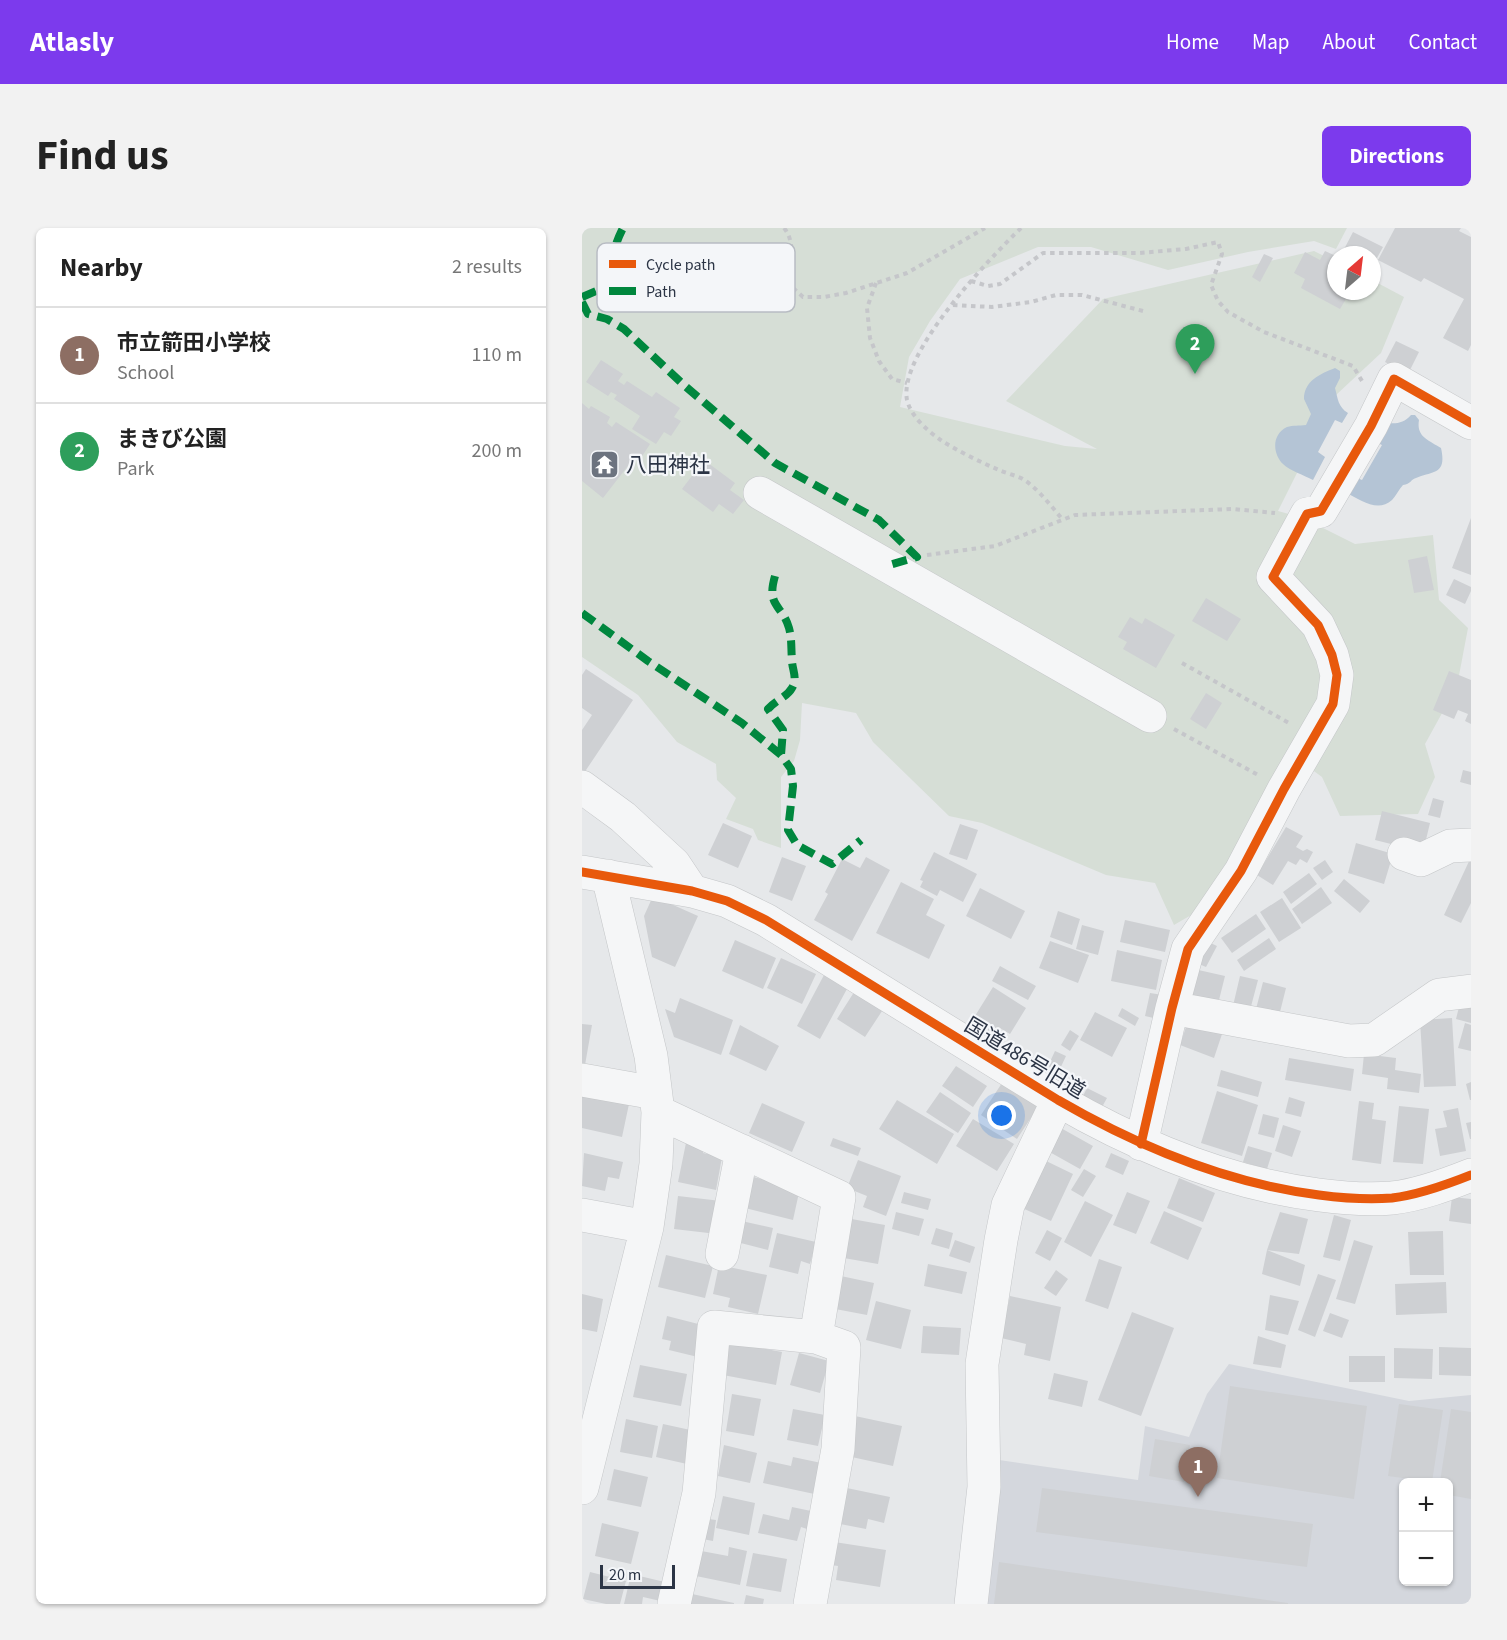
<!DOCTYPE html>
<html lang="en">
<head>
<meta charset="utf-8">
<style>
  body { margin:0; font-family:"Source Sans 3","Noto Sans JP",sans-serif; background:#f2f2f2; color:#222 }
  .controls { position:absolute; right:18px; bottom:18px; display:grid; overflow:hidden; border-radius:9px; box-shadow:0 2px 4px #0004 }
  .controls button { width:54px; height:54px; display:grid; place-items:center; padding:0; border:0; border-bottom:2px solid #e0e0e0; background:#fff; color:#222; font:30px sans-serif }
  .compass { position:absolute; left:745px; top:18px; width:54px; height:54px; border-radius:50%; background:#fff; box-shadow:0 2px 4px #0004; rotate:28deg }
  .scale { position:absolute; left:18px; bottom:15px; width:75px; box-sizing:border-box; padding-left:6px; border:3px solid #2b3445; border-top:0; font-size:16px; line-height:21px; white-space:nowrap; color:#2b3445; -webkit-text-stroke:4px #f4f6f9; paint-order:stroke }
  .you { position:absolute; left:420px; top:888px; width:21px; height:21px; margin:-15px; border:4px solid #fff; border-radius:50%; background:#1a73e8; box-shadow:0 0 0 9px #1a73e833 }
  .badge { display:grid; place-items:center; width:39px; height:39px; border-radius:50%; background:#7c3aed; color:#fff; font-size:20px; font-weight:700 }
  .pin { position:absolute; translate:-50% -50px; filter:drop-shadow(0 2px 3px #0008) }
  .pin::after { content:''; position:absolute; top:32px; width:21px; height:18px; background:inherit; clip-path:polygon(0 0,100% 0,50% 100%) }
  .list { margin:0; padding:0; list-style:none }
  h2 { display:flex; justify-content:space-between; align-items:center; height:78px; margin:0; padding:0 24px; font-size:26px }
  h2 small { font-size:20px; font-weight:400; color:#767676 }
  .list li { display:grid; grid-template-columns:39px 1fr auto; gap:18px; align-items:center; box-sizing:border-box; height:96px; padding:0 24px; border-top:2px solid #e0e0e0 }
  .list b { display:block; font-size:22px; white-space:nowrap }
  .list p { margin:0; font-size:20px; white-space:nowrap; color:#767676 }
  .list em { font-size:20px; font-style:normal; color:#767676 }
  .map { position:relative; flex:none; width:889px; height:1376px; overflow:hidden; border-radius:9px }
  header { display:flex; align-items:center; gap:36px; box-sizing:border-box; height:84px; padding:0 30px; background:#7c3aed; color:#fff }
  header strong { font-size:28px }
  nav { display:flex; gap:33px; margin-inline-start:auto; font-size:21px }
  .intro { display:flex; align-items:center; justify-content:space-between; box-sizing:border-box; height:144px; padding:0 36px }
  h1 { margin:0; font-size:42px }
  .button { padding:15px 27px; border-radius:9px; background:#7c3aed; color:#fff; font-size:21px; font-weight:700 }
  main { display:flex; gap:36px; padding:0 36px }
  aside { flex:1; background:#fff; border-radius:9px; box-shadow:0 2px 4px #0004 }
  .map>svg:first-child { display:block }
  .built { fill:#d4d7dd; fill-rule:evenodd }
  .green { fill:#d6ded6 }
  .water { fill:#b4c4d5 }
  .building { fill:#ced0d3 }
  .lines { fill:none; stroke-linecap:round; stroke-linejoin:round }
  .minor-casing { stroke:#c4c6c8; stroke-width:34 }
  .path { stroke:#c5c6ca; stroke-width:4; stroke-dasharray:4.5 4.5; stroke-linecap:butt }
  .minor { stroke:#f5f6f7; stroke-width:33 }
  .quiet { stroke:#00873e; stroke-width:8; stroke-dasharray:15 8; stroke-linecap:butt }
  .cycleway-casing { stroke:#f4f6f9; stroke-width:13 }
  .cycleway { stroke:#e8590c; stroke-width:9 }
  .labels { text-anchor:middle; stroke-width:4.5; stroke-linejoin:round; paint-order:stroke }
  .poi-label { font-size:21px; fill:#2b3445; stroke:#f4f6f9; text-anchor:start }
  .street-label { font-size:21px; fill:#2b3445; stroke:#f4f6f9 }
  .key { fill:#f4f6f9; stroke:#b8bcc3; stroke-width:1.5 }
  .key-label { font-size:16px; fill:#2b3445 }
</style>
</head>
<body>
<header>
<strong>Atlasly</strong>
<nav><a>Home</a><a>Map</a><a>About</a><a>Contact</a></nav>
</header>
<div class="intro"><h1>Find us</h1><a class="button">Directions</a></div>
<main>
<aside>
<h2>Nearby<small>2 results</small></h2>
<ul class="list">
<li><span class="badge" style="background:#8d6e63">1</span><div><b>市立箭田小学校</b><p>School</p></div><em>110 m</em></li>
<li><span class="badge" style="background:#2e9e5b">2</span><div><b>まきび公園</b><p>Park</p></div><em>200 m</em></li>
</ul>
</aside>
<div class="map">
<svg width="889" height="1376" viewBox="0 0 889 1376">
  <rect width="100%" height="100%" fill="#e6e8ea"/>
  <path class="built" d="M 647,1136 L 827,1173 L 889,1167 L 889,1376 L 398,1376 L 410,1231 L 556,1252 L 563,1198 L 607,1209 L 625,1166 ZM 822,1254 L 866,1254 L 866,1354 L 822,1354 Z"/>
  <path class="green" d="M 0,0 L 765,0 L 754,21 L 732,13 L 666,24 L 586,42 L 509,19 L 456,19 L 378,51 L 348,93 L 327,129 L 318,179 L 483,218 L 515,221 L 424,173 L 521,71 L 732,23 L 754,34 L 754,63 L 790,63 L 790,52 L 822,69 L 799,125 L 754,167 L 696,283 L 721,290 L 773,316 L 851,307 L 857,372 L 886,400 L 875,458 L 843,516 L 853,549 L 836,586 L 758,588 L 740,549 L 710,527 L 616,683 L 592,697 L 573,655 L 524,647 L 400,595 L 367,588 L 291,514 L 274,485 L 220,475 L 218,512 L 212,533 L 199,549 L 199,620 L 176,612 L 171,601 L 144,591 L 154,570 L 135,552 L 134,536 L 95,514 L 56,467 L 0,429 Z"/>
  <path class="water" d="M 753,140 L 758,143 L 758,150 L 753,160 C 756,171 756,179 766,185 L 760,195 L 753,192 L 736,224 L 743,229 L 731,252 C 722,247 708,243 701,236 C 690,225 690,206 705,199 C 711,197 717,198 724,197 L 729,186 L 722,171 C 722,153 738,146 753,140 Z
    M 829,187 L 833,187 L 837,192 C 834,209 847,212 859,220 C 865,247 851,243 834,250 C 828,252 829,256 821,257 C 817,261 814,268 810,272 C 796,285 778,272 765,265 L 773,249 L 780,252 L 800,217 L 794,214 L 805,195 C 815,196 822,195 829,187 Z"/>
  <path class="building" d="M 813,0 L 879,0 L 877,3 L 889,9 L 889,117 L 886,123 L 861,110 L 882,71 L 842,50 L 839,54 L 796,32 Z
    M 771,4 L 801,19 L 795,30 L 777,21 L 775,27 L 759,27 Z
    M 743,23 L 754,28 L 754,63 L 772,63 L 767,73 L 764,71 L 758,81 L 719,60 L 723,51 L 712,45 L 723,24 L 738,32 Z
    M 682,26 L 691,30 L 678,54 L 670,49 Z
    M 814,113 L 837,124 L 826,146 L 803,134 Z
    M 19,132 L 41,146 L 36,153 L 42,157 L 45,153 L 70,169 L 74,164 L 98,180 L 92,189 L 99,193 L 89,208 L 82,204 L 74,216 L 50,201 L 58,188 L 32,171 L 35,167 L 29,164 L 26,168 L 4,154 Z
    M 0,175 L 7,181 L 9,178 L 28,189 L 25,195 L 30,199 L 34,194 L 68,216 L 57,233 L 52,230 L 21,270 L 0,253 Z
    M 122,232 L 153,255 L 148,262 L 162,272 L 151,286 L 137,276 L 131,284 L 100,261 Z
    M 889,290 L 889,347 L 870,340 Z
    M 845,328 L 852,362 L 832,365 L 826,332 Z
    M 872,351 L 889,359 L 889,363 L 883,376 L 864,367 Z
    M 624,370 L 659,391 L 645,413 L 610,393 Z
    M 548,389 L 560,396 L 563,390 L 593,407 L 574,440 L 541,421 L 545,414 L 536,409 Z
    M 4,441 L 51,472 L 0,548 L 0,502 L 10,487 L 0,480 L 0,447 Z
    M 867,443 L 889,452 L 889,496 L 883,493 L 886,486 L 876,482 L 872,491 L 851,482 Z
    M 624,465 L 640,475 L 624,501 L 608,491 Z
    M 881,542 L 889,544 L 889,557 L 878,554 Z
    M 851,570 L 862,573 L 858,590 L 846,587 Z
    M 800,583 L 848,595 L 841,624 L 793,612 Z
    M 141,595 L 170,608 L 156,640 L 126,627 Z
    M 378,596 L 396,602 L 385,632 L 367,626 Z
    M 704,599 L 721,608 L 714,619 L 721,623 L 725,621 L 731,624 L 725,635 L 718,631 L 714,637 L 706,633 L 691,657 L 675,647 Z
    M 774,615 L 811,626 L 802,656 L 766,645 Z
    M 352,624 L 395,646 L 381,674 L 358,662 L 355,668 L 338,659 L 341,653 L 338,652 Z
    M 200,629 L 224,638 L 210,673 L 187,664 Z
    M 284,629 L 308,642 L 270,713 L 232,692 L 246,666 L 243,664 L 260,631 L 278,640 Z
    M 889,629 L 889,675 L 879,695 L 862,687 Z
    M 743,632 L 751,644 L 740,652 L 731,640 Z
    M 727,645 L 735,656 L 709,676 L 701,664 Z
    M 762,651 L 788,673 L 778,685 L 752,663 Z
    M 319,654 L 352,671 L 344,687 L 363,697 L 347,731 L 294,705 Z
    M 739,659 L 750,675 L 720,696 L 710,681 Z
    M 398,660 L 443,683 L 429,711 L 384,688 Z
    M 71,668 L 116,688 L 93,739 L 70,729 L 62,688 Z
    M 700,670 L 719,700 L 697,714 L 678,684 Z
    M 476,683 L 498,691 L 490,717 L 468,709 Z
    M 674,686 L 684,701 L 650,725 L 639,710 Z
    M 543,692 L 588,702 L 583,724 L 538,714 Z
    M 500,697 L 522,703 L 516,727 L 494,721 Z
    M 687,710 L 694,721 L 662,743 L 655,732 Z
    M 620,711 L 635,718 L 624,739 L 610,733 Z
    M 153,712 L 194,730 L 181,761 L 140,743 Z
    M 468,713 L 507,727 L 496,755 L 457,740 Z
    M 535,722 L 580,732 L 574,762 L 529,753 Z
    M 199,730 L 234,746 L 220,776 L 185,760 Z
    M 418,738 L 454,758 L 446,772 L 410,753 Z
    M 612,741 L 643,748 L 635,780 L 604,772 Z
    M 242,747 L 266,759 L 238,811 L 215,798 Z
    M 658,748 L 676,752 L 667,786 L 650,782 Z
    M 681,754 L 704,760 L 697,788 L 674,781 Z
    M 411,759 L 444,780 L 428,806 L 416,799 L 410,809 L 388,796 Z
    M 274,761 L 302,780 L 283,809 L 255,791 Z
    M 568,765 L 581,767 L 576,791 L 563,788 Z
    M 98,770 L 151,792 L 139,827 L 92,809 L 83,781 L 93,785 Z
    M 879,771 L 889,774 L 889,795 L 874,791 Z
    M 540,780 L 557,790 L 553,798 L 536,788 Z
    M 513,784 L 545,800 L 530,829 L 498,812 Z
    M 607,790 L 641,803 L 632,830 L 598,817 Z
    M 870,790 L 874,858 L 842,859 L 838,792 Z
    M 883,795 L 889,797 L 889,823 L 876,820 Z
    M 0,796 L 10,797 L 3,837 L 0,836 Z
    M 158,797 L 197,818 L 184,843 L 147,826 Z
    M 488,802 L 497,808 L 488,823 L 479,817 Z
    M 473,823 L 484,828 L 477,843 L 466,838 Z
    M 782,826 L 814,830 L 813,842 L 839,846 L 837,865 L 805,861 L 806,850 L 780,846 Z
    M 707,830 L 772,841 L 769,863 L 703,852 Z
    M 374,838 L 405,858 L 391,879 L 360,858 Z
    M 639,842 L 680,854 L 676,869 L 635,858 Z
    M 889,854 L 889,872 L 888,872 L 884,856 Z
    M 420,855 L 456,879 L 435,911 L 399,887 Z
    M 505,860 L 525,870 L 520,879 L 500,870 Z
    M 635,863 L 676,877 L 660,928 L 619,915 Z
    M 358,864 L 389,885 L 376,905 L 344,884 Z
    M 0,866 L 47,876 L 40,909 L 0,900 Z
    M 707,869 L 723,874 L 719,889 L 703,885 Z
    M 315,872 L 372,906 L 355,936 L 297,901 Z
    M 777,873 L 792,875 L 790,891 L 804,893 L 799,936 L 770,932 Z
    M 180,875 L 223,894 L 210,924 L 167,905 Z
    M 817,878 L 847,881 L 841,936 L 811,934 Z
    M 876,880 L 884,923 L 858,928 L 853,901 L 865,899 L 861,883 Z
    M 681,886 L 697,890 L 692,910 L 676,906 Z
    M 391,891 L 432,916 L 415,943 L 374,918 Z
    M 889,894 L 889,911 L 888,911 L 884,895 Z
    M 701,897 L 719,903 L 710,929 L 693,923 Z
    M 477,899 L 511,918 L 498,941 L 464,922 Z
    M 105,910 L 123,913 L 121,925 L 140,929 L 134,962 L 96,954 Z
    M 251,910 L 279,920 L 276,928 L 248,918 Z
    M 666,918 L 690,925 L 685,941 L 661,934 Z
    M 2,925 L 41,934 L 37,951 L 26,949 L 23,963 L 0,958 Z
    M 529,925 L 547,933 L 541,947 L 523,939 Z
    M 460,931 L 491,946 L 469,993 L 438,979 Z
    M 276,932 L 319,948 L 304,988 L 281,979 L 285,968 L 265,960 Z
    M 502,941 L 514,948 L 501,969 L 489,962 Z
    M 167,948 L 218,960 L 211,992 L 159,979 Z
    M 597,950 L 633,965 L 621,994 L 585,980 Z
    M 322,964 L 349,971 L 346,982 L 319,975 Z
    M 545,964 L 568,973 L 554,1006 L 531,997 Z
    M 96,968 L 139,973 L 135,1006 L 92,1001 Z
    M 870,969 L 889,971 L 889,996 L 867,993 Z
    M 503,973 L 531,987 L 509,1029 L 482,1014 Z
    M 582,983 L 620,1000 L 606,1032 L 568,1015 Z
    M 314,984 L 342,991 L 337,1008 L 310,1001 Z
    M 698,984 L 726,991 L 717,1026 L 685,1022 L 723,1037 L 718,1058 L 680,1046 L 685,1022 Z
    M 752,987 L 769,992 L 758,1033 L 741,1029 Z
    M 264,990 L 303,997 L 296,1036 L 256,1029 Z
    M 155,992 L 191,1000 L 186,1022 L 151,1013 Z
    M 354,1000 L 371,1005 L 367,1021 L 349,1016 Z
    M 465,1002 L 480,1010 L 468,1033 L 453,1025 Z
    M 861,1003 L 862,1047 L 828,1047 L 826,1004 Z
    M 195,1005 L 234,1014 L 228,1036 L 219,1033 L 216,1046 L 187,1039 Z
    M 373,1012 L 393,1019 L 388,1035 L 367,1028 Z
    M 772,1012 L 791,1018 L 773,1076 L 754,1071 Z
    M 84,1027 L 131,1038 L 123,1070 L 76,1059 Z
    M 517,1031 L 540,1039 L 526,1081 L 503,1073 Z
    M 346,1036 L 385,1044 L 380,1066 L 342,1058 Z
    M 137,1037 L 185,1047 L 176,1086 L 146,1079 L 148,1070 L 131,1066 Z
    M 474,1042 L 486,1051 L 474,1068 L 462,1060 Z
    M 736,1046 L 754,1052 L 733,1109 L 716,1102 Z
    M 254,1047 L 292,1055 L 285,1087 L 248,1080 Z
    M 864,1054 L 865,1085 L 814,1087 L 813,1056 Z
    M 0,1066 L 21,1071 L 15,1104 L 0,1101 Z
    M 688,1067 L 717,1073 L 706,1107 L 683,1102 Z
    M 428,1068 L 479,1079 L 468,1133 L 442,1127 L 444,1116 L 419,1110 Z
    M 294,1073 L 329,1082 L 319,1121 L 284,1112 Z
    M 550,1084 L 592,1100 L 559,1188 L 516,1172 Z
    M 748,1085 L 767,1092 L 760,1110 L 741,1103 Z
    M 85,1088 L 128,1099 L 120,1130 L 87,1122 L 89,1113 L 80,1111 Z
    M 341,1098 L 379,1100 L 377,1127 L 339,1125 Z
    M 676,1108 L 704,1117 L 699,1140 L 671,1136 Z
    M 147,1114 L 200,1124 L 194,1157 L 141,1147 Z
    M 857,1119 L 889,1120 L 889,1148 L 857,1147 Z
    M 812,1120 L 851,1121 L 850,1151 L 812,1150 Z
    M 217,1125 L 247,1133 L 238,1165 L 208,1157 Z
    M 767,1128 L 803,1128 L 803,1154 L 767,1154 Z
    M 58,1137 L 105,1146 L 99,1178 L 51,1169 Z
    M 472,1145 L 506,1153 L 500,1179 L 466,1171 Z
    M 648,1158 L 785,1178 L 772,1271 L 635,1250 Z
    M 150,1166 L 179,1171 L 172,1208 L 144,1203 Z
    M 817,1176 L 861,1182 L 850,1254 L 806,1248 Z
    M 211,1181 L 243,1187 L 236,1218 L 205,1212 Z
    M 869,1181 L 889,1184 L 889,1271 L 867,1267 L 867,1254 L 858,1254 Z
    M 273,1188 L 320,1198 L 311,1238 L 265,1228 Z
    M 44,1191 L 76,1198 L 70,1230 L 38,1224 Z
    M 81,1196 L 113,1203 L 105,1236 L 74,1229 Z
    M 573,1211 L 608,1217 L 602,1254 L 567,1248 Z
    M 142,1217 L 175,1225 L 168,1255 L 136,1248 Z
    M 211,1229 L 244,1236 L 237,1267 L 181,1255 L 186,1233 L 209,1238 Z
    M 32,1241 L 66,1249 L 59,1279 L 25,1272 Z
    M 260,1259 L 308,1269 L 302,1295 L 286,1291 L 284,1301 L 253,1295 Z
    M 460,1260 L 731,1296 L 725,1339 L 454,1304 Z
    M 141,1268 L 173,1275 L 167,1307 L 134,1300 Z
    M 210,1279 L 229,1283 L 225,1301 L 219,1299 L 215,1313 L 176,1305 L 181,1286 L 207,1292 Z
    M 119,1290 L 134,1292 L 131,1313 L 115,1310 Z
    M 20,1295 L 57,1304 L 49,1336 L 13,1328 Z
    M 246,1313 L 304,1322 L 298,1359 L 254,1352 L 256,1338 L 243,1336 Z
    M 147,1319 L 165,1323 L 158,1357 L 109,1347 L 114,1322 L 146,1328 Z
    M 171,1325 L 205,1331 L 199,1364 L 164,1358 Z
    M 417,1334 L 706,1375 L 706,1376 L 412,1376 Z
    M 8,1344 L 44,1353 L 38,1376 L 24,1376 L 1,1371 Z
    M 49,1346 L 87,1355 L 83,1374 L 61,1369 L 60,1376 L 42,1376 Z
    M 110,1366 L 152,1375 L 152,1376 L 108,1376 Z
    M 164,1367 L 182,1371 L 181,1376 L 162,1376 Z"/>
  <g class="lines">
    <defs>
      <path id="minor" d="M 178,265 L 568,488
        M 0,559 L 41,589 L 92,636 L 110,663
        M 822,626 L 839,632 L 868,618 L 889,617
        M 0,644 L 110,663 L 145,673 L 184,692 L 476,872 C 557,919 643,955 737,967 C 760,970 786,972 810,970 C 837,967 864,957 889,947
        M 590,780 L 767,813 L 792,812 L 857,767 L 889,763
        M 0,852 L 73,865
        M 76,884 L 257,969 L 234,1109 L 262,1119 L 256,1221 L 228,1376
        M 559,916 L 590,780 L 606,721 L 659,643 L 702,561 L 751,476 L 755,447 L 750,427 L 736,397 L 691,349 L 725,286 L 739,283 L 789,198 L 812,151 L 889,195
        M 0,987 L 65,999
        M 140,1026 L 160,923
        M 0,1260 L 65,999 L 74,936 L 76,884 L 69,828 L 26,648
        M 92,1376 L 117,1265 L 132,1099 L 234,1109
        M 389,1376 L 402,1259 L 400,1136 L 419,1012 L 426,977 L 476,872"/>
    </defs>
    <use href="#minor" class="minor-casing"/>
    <path class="path" d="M 202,0 C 215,15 207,39 208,57 L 221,69 L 242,69 L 264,65 L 325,45 L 403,0
      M 439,0 C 407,31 316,126 325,172 C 329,189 347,204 360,213 C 378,224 398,234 417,242 C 424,245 432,247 439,250 C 455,259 469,278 481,292
      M 389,53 L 406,58 L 418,56 L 461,25 L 557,25 L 604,21 L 636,14 L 640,26 L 629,57 L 636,73 L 646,84 L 682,104 L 771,138 L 780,153
      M 294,55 L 285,80 L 288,110 L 297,133 L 310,151 L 325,155
      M 371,77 L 410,79 L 449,74 L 474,67 L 500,67 L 561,83
      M 345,327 L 413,318 L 493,287 L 651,281 L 693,285
      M 600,435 L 707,495
      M 592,501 L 678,548"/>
    <use href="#minor" class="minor"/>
    <path class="quiet" d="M 0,69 L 19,61 C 28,41 31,19 41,0
      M 0,74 L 6,86 L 25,91 L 42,101 L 103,158 L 193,235 L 297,292 L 335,329 L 307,337
      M 193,348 C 184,379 200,376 207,400 C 210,411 209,421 210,432 C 210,442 216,450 210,460 C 205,469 194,472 186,481 L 201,502 L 199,527
      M 0,385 L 66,433 L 160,495 L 199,527 L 209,541 L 211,558 L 206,602 L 215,617 L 250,636 L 279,612"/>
    <defs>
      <path id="cycleway" d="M 0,644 L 110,663 L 145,673 L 184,692 L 476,872 C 557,919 643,955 737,967 C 760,970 786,972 810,970 C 837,967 864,957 889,947
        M 559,916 L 590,780 L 606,721 L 659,643 L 702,561 L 751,476 L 755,447 L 750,427 L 736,397 L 691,349 L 725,286 L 739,283 L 789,198 L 812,151 L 889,195"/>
    </defs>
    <use href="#cycleway" class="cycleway-casing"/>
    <use href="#cycleway" class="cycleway"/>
  </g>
  <defs>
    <symbol id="temple-square" viewBox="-11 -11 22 22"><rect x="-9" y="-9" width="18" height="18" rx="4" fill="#6c737f" stroke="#f4f6f9"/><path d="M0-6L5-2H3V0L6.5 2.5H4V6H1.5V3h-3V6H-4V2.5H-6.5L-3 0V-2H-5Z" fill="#fff"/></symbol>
  </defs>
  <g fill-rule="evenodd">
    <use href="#temple-square" x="6" y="220" width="33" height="33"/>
  </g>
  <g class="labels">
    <g class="poi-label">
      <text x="44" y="244">八田神社</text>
    </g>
    <g class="street-label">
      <text transform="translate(443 830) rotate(31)" y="7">国道486号旧道</text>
    </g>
  </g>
  <rect x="15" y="15" width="198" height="69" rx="9" class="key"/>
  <rect x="27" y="32" width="27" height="8" fill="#e8590c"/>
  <rect x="27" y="59" width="27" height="8" fill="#00873e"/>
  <g class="key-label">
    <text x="64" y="42">Cycle path</text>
    <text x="64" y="69">Path</text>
  </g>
</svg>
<div class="controls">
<button>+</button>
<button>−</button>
</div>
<svg class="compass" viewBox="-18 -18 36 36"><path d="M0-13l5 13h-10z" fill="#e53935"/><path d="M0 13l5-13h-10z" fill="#767676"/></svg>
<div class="scale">20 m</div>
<div class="you"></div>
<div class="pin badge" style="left:616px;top:1269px;background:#8d6e63">1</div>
<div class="pin badge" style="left:613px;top:146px;background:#2e9e5b">2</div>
</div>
</main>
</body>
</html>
